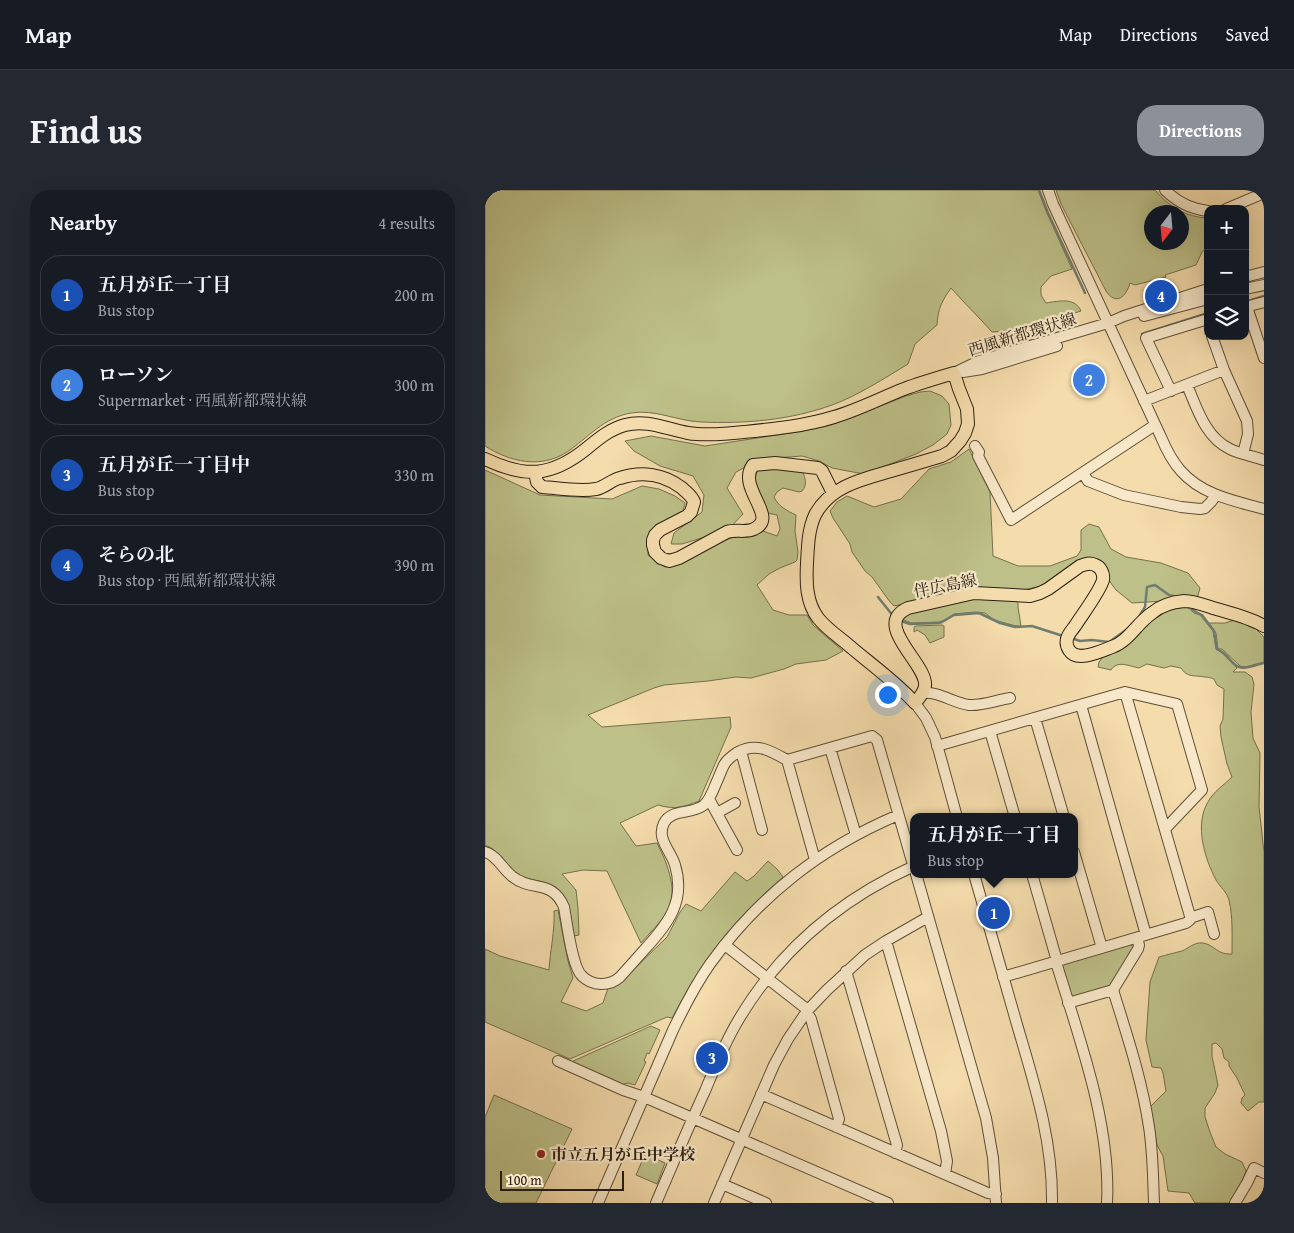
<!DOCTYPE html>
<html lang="en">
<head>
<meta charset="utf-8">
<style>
  body { margin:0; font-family:"Gentium Book Plus","Noto Serif JP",serif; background:#242831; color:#f1f3f6 }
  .controls { position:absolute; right:15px; top:15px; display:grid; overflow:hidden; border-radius:10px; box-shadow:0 5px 20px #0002 }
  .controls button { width:45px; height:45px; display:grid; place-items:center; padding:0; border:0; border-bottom:1px solid #363941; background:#171b24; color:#f1f3f6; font:25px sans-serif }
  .compass { position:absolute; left:659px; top:15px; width:45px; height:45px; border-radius:50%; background:#171b24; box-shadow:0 5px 20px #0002; rotate:196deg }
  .scale { position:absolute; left:15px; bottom:12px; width:124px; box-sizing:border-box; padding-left:5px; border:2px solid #2b2012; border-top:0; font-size:14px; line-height:18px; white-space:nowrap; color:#2b2012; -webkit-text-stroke:4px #f8e8c9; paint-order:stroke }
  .you { position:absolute; left:402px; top:504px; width:18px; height:18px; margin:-12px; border:4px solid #fff; border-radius:50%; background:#1a73e8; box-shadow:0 0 0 8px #1a73e833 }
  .badge { display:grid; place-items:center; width:32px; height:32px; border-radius:50%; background:#8c9099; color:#fff; font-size:16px; font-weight:700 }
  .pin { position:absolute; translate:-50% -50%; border:2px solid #fff; box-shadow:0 1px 5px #0006 }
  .popup { position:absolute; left:425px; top:623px; width:168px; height:65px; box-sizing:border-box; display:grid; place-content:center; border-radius:10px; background:#171b24; filter:drop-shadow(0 1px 4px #0005); font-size:16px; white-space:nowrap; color:#9ea1a6 }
  .popup b { font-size:19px; color:#f1f3f6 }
  .popup::after { content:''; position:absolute; left:50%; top:100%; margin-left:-10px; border:10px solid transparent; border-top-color:#171b24 }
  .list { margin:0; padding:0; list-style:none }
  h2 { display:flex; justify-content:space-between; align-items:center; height:65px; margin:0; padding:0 20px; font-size:21px }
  h2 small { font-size:16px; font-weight:400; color:#9ea1a6 }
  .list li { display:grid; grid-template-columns:32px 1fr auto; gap:15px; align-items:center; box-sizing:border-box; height:80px; margin:0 10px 10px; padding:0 10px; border:1px solid #363941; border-radius:20px }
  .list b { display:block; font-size:19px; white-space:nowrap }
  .list p { margin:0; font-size:16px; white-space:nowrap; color:#9ea1a6 }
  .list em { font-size:16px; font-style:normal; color:#9ea1a6 }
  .icon { flex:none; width:28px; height:28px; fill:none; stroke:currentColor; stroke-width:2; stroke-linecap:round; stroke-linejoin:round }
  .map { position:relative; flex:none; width:779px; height:1013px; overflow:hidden; border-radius:20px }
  header { display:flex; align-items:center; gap:30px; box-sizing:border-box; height:70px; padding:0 25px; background:#171b24; border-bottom:1px solid #363941 }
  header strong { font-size:24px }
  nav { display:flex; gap:28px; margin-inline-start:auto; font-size:18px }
  .intro { display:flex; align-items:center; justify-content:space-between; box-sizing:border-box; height:120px; padding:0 30px }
  h1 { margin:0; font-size:35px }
  .button { padding:12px 22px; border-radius:20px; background:#8c9099; color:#fff; font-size:18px; font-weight:700 }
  main { display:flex; gap:30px; padding:0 30px }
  aside { flex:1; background:#171b24; border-radius:20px; box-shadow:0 5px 20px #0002 }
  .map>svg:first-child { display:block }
  .green { fill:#bdc088; stroke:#74704d; fill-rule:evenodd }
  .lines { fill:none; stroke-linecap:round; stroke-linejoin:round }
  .stream { stroke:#6f7d70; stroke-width:2.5 }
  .minor-casing { stroke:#5e4f38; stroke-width:12 }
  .major-casing { stroke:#2b2012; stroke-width:14 }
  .minor { stroke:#f8e8c9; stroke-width:10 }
  .major { stroke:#f5dcac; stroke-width:12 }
  .poi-dot { fill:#8f2418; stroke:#f8e8c9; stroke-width:2 }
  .labels { text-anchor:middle; stroke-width:4.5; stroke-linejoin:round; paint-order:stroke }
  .street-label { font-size:16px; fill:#2b2012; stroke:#f8e8c9 }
  .poi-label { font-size:16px; font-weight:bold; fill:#2b2012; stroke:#f8e8c9; text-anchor:start }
</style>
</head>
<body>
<header>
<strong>Map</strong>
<nav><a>Map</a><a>Directions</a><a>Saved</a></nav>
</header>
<div class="intro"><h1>Find us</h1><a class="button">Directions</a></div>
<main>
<aside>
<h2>Nearby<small>4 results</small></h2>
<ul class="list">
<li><span class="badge" style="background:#1a4fb4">1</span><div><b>五月が丘一丁目</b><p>Bus stop</p></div><em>200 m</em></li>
<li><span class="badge" style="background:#3f7fe0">2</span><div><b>ローソン</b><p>Supermarket · 西風新都環状線</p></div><em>300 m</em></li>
<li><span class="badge" style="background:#1a4fb4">3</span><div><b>五月が丘一丁目中</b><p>Bus stop</p></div><em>330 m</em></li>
<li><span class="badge" style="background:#1a4fb4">4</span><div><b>そらの北</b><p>Bus stop · 西風新都環状線</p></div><em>390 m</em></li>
</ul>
</aside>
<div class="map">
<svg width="779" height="1013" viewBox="0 0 779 1013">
  <rect width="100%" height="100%" fill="#f5dcac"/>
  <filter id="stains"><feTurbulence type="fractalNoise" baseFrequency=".004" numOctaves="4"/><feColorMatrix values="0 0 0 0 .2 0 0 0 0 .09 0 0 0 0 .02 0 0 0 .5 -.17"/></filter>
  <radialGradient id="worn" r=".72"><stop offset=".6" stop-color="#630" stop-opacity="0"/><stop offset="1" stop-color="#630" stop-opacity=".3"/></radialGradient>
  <path class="green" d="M 0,0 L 553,0 L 562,23 L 587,79 L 566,86 L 556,97 L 556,105 L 561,113 C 574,111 590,107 596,121 L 535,140 L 507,142 C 494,127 479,113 466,98 C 457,111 453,118 452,135 L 430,154 L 423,174 C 400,188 372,206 347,215 C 306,230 260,234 216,232 C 192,231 170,219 146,223 C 118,228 104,247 82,262 C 56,279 25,272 0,256 Z
    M 571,0 L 670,0 C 684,17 701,27 723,28 L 723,57 L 717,62 L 711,75 L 680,85 L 681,87 L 650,95 L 645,93 C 641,107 631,116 621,101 L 576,14 ZM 666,22 L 696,22 L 696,52 L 666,52 Z
    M 445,201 L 457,206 L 464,214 L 466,235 L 462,244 L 448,255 L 431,264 L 379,284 L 347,278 L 334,271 L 317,266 L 276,269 L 251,282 L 242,298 L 258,324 L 243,340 L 197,354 L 186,354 L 189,343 L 217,322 L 219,305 L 208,286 L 175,276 L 149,261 L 140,251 L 166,246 L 220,256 L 318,241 L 346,235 L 421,206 L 435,202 Z
    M 484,259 L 505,302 L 508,366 L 533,376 L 565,376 L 592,366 L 596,360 L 596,340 L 604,334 L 614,337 L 626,359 L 641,367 L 676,373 L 703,383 L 715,398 L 712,409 L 647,413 L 631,400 L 609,370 L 591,371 L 556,396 L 534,401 L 451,408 L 409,416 L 405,412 L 387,387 L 380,381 L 367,362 L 365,354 L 348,328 L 345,321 L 352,312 L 362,306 L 389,317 L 416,309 L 444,279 L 466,272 Z
    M 274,278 L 316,279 C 320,286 323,295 317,301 L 314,302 L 298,298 L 292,302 L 289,307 C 293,316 302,321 311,325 L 310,341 L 313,362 L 312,370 L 310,372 L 295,378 L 284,384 L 272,395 L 288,420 L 304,425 L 322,425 L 328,435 L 358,461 L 341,470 L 311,474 L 299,479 L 266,488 L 251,487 L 223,491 L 179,495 L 169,498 L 103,525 L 117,537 L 245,527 L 246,537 L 214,611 C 198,617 190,620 173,615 L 135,633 L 151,656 L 172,653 C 183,675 195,703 180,725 C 173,735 164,744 156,753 L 122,681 L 98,680 L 77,684 L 91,700 L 93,718 L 94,745 L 89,746 C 85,721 84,697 54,691 C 45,689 35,688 28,682 C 18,673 14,660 0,655 L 0,280 L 55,305 L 127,309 L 157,296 L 174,299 L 190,306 L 200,313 L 198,321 L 173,336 L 163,346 L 163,365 L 180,377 C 202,369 221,358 243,349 C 254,345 267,346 278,341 L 292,346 L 295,339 L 292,325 L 282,323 L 268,290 Z
    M 485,406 L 530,409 L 533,413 L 533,417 L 536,436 L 531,436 L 509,430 L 500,423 L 490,422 L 469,424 L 458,431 L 454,432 L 426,433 L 417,429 L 418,425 Z
    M 699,414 L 709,423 L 715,425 L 728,441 L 731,459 L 738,463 L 752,478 L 748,482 L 760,482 L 767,487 L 769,494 L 766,522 L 768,548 L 775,563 L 774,617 L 779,662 L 779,912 L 774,912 L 763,921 L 756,913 L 757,908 L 760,905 L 752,888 L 744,876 L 744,872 L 739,868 L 737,859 L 731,853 L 727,854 L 727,866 L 733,895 L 730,903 L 720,918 L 720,927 L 725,942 L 731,957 L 740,964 L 757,972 L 761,981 L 758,989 L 745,1013 L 710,1013 L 704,1003 L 683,1001 L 678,966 L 672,955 L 665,917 L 681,901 L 678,883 L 676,878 L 667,877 L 661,850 L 665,792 L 674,767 C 681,765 689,763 697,761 C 704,758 709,752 718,753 C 730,755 732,765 747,764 C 747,746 748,727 744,710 C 742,702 735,697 731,690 C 720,669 709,635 723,612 C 728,602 739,595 747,587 L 742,574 L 736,547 L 735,536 L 738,529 L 739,499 L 732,495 L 729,489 C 726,488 723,487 720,487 C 710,485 702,488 696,478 L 686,476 L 679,478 L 662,474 L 654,478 C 644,476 632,470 626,480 L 613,477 L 614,472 L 617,468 L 611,466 L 667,427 Z
    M 750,430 L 759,432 L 761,435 L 770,438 L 779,447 L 779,472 L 760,477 L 755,476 L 737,459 L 733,459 L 731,443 L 724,433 L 740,433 Z
    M 457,435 L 459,436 L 459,447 L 445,453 L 440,445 L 432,440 L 429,442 L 429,437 L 431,436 Z
    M 283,671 L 292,679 L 298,687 C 275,707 253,728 234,753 C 216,776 201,802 187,828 L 182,827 L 85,869 L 0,832 L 0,759 L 15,766 L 64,780 C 65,761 70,741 69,721 L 73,720 L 83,771 L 88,788 L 76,812 L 101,821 L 118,813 L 123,798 L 136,792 L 182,747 L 195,722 L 201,714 L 216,721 L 250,682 L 262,691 L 269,686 Z
    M 642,755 L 646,755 L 649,757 L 627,796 L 585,808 L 577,774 Z
    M 166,836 L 175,840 L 164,864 L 162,863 L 159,871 L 161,872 L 150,895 L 142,893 L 137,895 L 86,872 Z
    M 9,905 L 87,939 L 51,1013 L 0,1013 L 0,927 Z
    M 160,964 L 180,973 L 172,994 L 151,985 Z"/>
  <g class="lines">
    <path class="stream" d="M 554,0 L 563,23 L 600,103
      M 760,112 L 779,106
      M 657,144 L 723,123
      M 393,407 L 409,427
      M 707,419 L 711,422 L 717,425 L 729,441 L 732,459 C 742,463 747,475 754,477 C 761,480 772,474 779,473
      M 655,425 L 660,417 L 662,397 L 670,395 L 684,405 L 693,407
      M 416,431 L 425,434 L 454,433 L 457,432 L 469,425 L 494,423 L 515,433 L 530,437 L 547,436 L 578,446
      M 586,448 L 595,451 L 607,450 L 624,452 L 641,440"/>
    <defs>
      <path id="minor" d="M 563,0 L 568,14 L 676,247 C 681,259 687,271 696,281 C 717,305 750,311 779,319
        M 680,0 C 692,12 705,19 723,21
        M 741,19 L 779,3
        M 760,87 L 779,82
        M 760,99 L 779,95
        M 760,117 L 779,112
        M 762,117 L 779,168
        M 659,126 L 723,109
        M 727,146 L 739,180
        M 478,182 L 497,179 L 572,156
        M 469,183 L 494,171 L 596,141 L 623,133 L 639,126 L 723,99
        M 702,195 C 712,218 720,247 745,259 C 755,264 768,266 779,270
        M 686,201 L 661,148 L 723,129
        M 659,211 L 739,180 L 762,231 L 763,244 L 758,264
        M 490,256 L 494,262 L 493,266 L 526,330 L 670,235
        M 598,283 L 603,291 L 639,305 L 696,317 L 715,319 L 720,318 L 726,312 L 731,305
        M 437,503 C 454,501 468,513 484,515 C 497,516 512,510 525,508
        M 430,513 L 441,528 L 450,547 L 472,627
        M 596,515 L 661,745
        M 550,528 L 579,627
        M 505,541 L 530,627
        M 452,556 L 640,502 L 692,514 L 717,600 L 680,639
        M 345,558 L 371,645
        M 256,561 L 277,640
        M 302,570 L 330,670
        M 224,609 L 252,660
        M 232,623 L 250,613
        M 0,662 C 12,665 18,680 28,687 C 47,702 67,689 79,717 C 82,733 87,777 97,786 C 107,796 124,797 135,787 C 143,778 152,768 160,759 C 183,734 201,711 190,675 C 186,661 171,649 179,633 C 187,618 207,625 219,615 C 226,609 229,597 233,589 C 235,584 237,579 239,575 C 242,569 247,566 253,562 C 271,552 286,561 302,570 L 387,546 L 392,550 L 429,678
        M 589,662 L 617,758
        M 431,684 L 501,928 L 508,968 L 511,1013
        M 489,684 C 504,735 518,787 533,838 C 550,896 568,952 567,1013
        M 547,684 L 572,771
        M 705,728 L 723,722 L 729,744
        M 401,751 L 456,941 L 462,971 L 460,984
        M 240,755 L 277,784
        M 571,772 C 594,848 626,933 622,1013
        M 361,781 L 412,955 L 410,963
        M 518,787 L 701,733 L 705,730 L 705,726 L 640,502
        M 287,792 L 319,817 L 326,829 L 354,929 L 351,937
        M 628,800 C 642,845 657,890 664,937 C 668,962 668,988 669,1013
        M 583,813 L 628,800 L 653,759 L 654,755 L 652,748
        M 73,871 L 138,900 L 159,907 L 403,1013
        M 276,904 L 503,1003 L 511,1004
        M 237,994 L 281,1013
        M 113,1013 L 188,840 C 199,817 211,794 225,774 C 275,705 336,658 413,625
        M 171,1013 C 187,976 203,938 220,901 C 230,877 240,852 254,829 C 295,760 356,709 429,676
        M 229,1013 L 289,875 L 303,849 L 322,821 L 342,800 L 380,765 L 401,751 L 443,727
        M 750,1013 L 762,993 L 769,978 L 779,983"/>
      <path id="major" d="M 0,269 C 40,288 66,287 101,259 C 113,249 125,239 140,235 C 162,229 181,239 203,243 C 221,246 241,244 259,242 C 289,239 320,236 349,227 C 373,220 396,208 419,199 C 435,193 452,188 469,183 L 474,199 L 482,219 L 483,234 L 480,243 L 475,251 L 466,261 L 457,266 C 440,271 423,276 406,281 C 378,289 345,296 330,325 C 323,340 323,357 322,373 C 321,392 321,412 333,428 C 341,438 351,445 361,453 C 384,473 410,491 430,513 C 434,508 439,503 440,496 C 443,474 386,435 423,418 L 489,403 L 545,406 L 555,403 L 563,399 L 595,376 C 600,374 605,372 610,375 C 616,377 619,384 618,390 C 615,401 597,425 590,436 C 587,440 583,444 582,449 C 581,453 582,457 584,460 C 592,473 616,461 627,457 C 644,451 652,433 667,423 C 675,416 688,412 699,411 C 709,411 719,415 728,418 C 745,423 764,427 779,436
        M 50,282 L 52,292 L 57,297 C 73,298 94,302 111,299 C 119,298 126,290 135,288 C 157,281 179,284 197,298 C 202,303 207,306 209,312 L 206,322 L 202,326 L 175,340 L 170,345 L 168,350 L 168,355 L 170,362 L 176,368 L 184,371 L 194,368 L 242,342 C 251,339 261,343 269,339 C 295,327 251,298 268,275 L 290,273 L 333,278 L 337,281 L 348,303"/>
    </defs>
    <use href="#minor" class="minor-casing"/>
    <use href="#major" class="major-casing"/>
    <use href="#minor" class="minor"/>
    <use href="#major" class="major"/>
  </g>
  <circle class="poi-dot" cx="56" cy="964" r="5"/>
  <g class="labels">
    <g class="street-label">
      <text transform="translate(537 144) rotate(-17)" y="6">西風新都環状線</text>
      <text transform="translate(460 395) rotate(-11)" y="6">伴広島線</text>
    </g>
    <g class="poi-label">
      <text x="66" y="970">市立五月が丘中学校</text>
    </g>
  </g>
  <rect width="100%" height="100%" filter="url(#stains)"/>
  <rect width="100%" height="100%" fill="url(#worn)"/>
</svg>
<div class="controls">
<button>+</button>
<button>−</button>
<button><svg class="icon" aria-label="layers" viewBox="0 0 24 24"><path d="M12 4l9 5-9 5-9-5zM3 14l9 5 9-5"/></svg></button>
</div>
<svg class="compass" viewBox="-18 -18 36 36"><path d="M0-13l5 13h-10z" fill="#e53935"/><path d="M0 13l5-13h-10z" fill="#9ea1a6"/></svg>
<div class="scale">100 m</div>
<div class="you"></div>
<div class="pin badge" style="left:509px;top:723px;background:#1a4fb4">1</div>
<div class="popup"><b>五月が丘一丁目</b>Bus stop</div>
<div class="pin badge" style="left:604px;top:190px;background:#3f7fe0">2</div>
<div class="pin badge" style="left:227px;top:868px;background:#1a4fb4">3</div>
<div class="pin badge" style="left:676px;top:106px;background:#1a4fb4">4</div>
</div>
</main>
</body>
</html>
